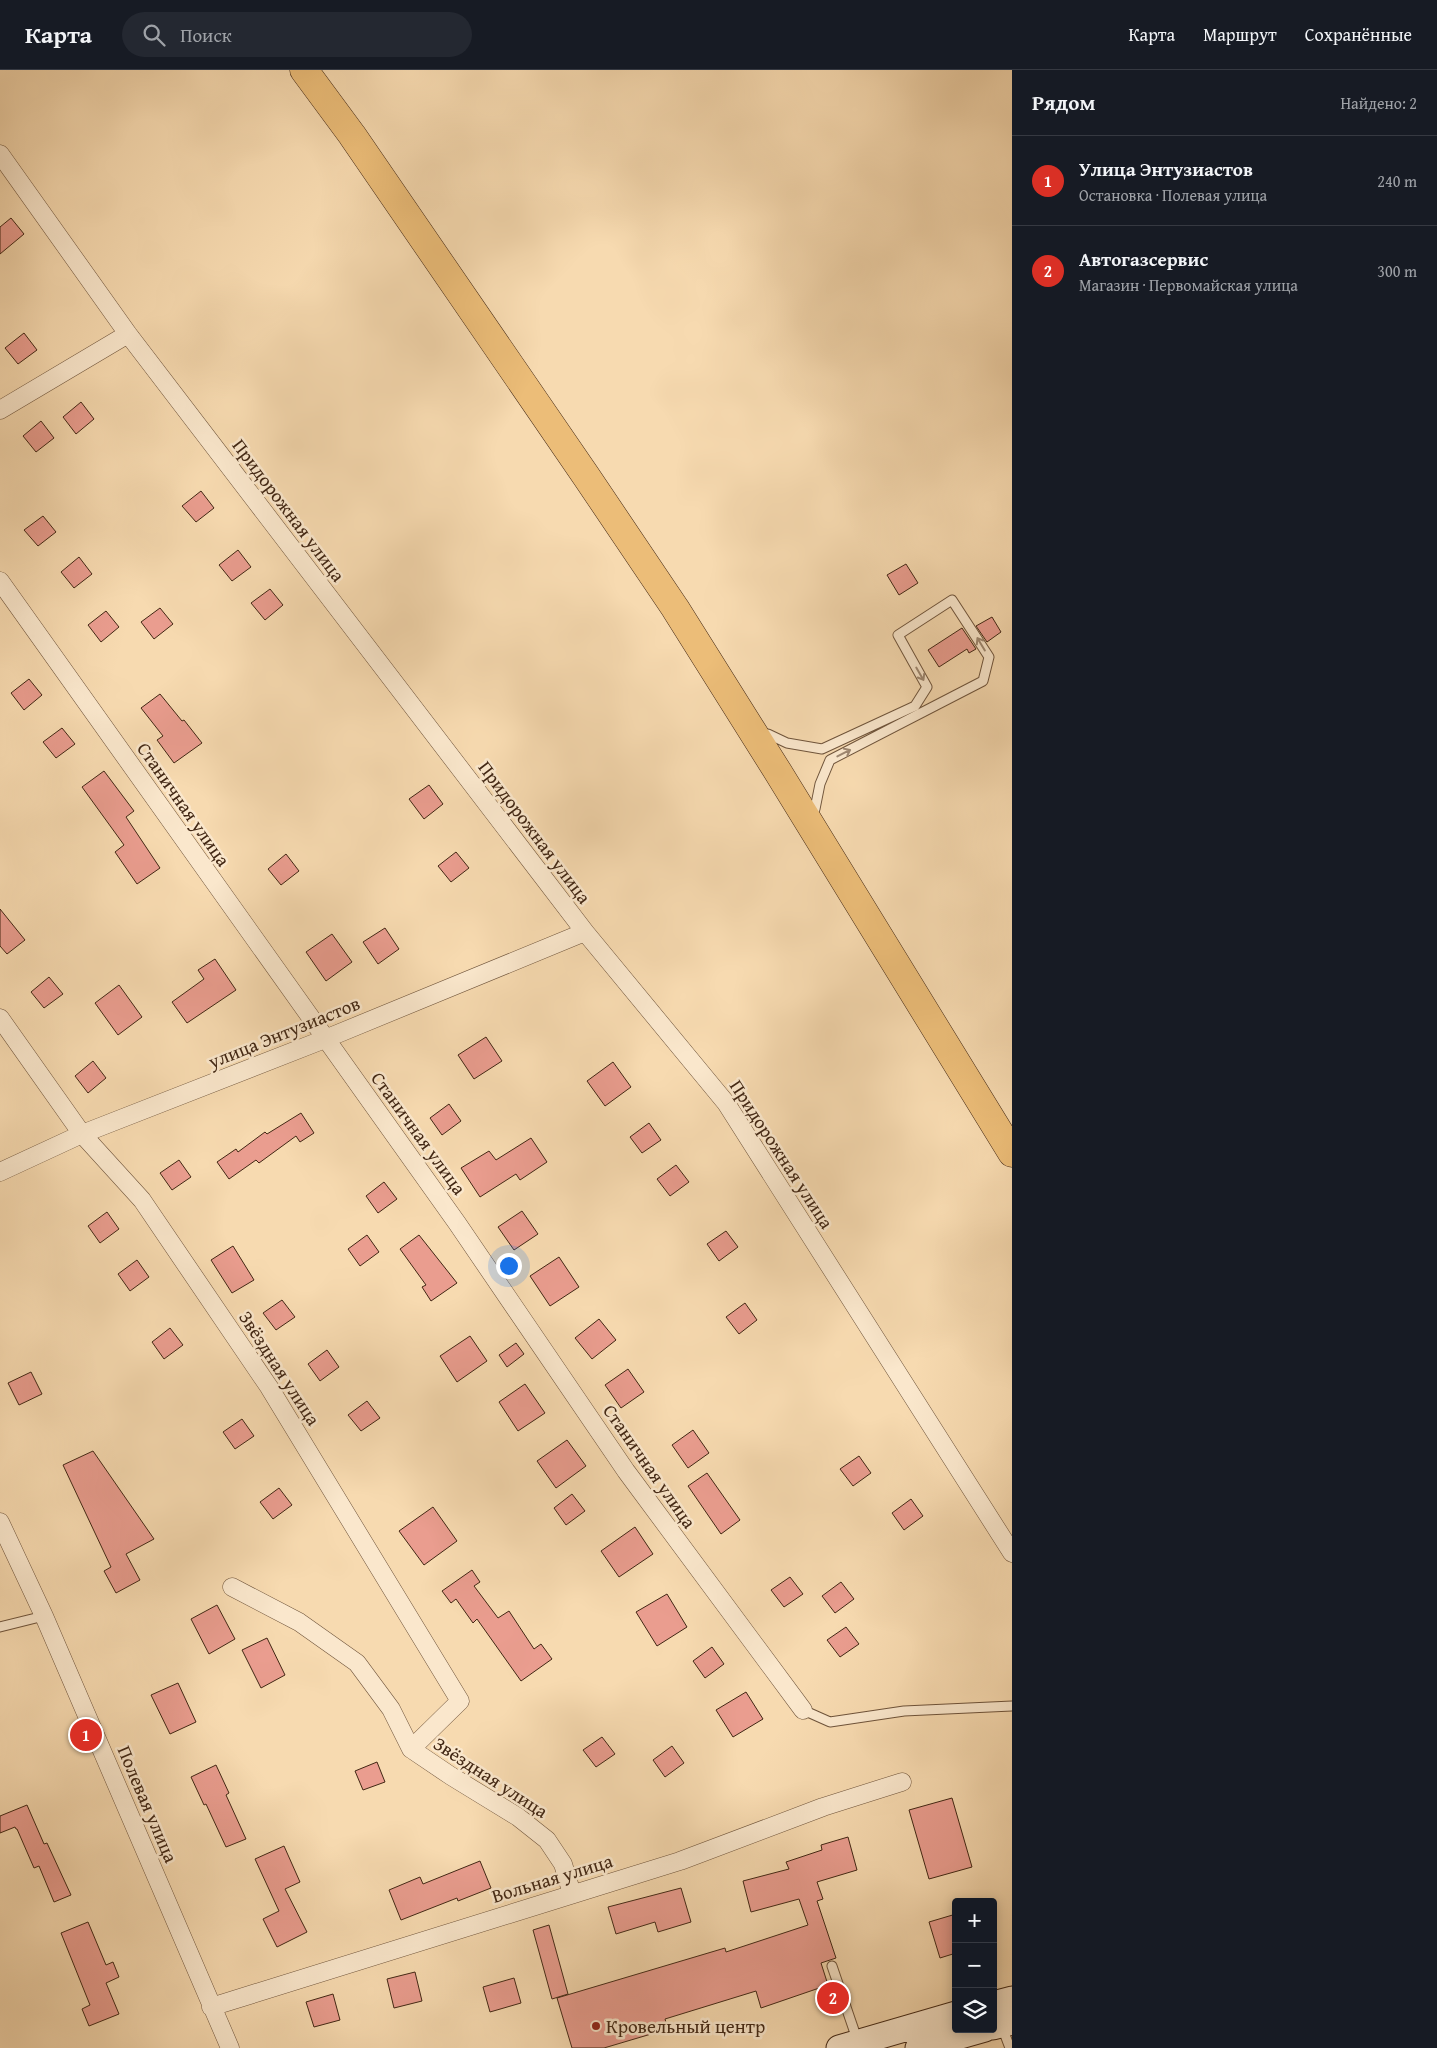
<!DOCTYPE html>
<html lang="ru">
<head>
<meta charset="utf-8">
<style>
  body { margin:0; font-family:"Gentium Book Plus",serif; background:#242831; color:#f1f3f6 }
  .controls { position:absolute; right:15px; bottom:15px; display:grid; overflow:hidden; border-radius:5px; box-shadow:0 2px 12px #0003 }
  .controls button { width:45px; height:45px; display:grid; place-items:center; padding:0; border:0; border-bottom:1px solid #363941; background:#171b24; color:#f1f3f6; font:25px sans-serif }
  .you { position:absolute; left:508px; top:1195px; width:18px; height:18px; margin:-12px; border:4px solid #fff; border-radius:50%; background:#1a73e8; box-shadow:0 0 0 8px #1a73e833 }
  .badge { display:grid; place-items:center; width:32px; height:32px; border-radius:50%; background:#d93025; color:#fff; font-size:16px; font-weight:700 }
  .pin { position:absolute; translate:-50% -50%; border:2px solid #fff; box-shadow:0 1px 5px #0006 }
  .list { margin:0; padding:0; list-style:none }
  h2 { display:flex; justify-content:space-between; align-items:center; height:65px; margin:0; padding:0 20px; font-size:21px }
  h2 small { font-size:16px; font-weight:400; color:#9ea1a6 }
  .list li { display:grid; grid-template-columns:32px 1fr auto; gap:15px; align-items:center; box-sizing:border-box; height:90px; padding:0 20px; border-top:1px solid #363941 }
  .list b { display:block; font-size:19px; white-space:nowrap }
  .list p { margin:0; font-size:16px; white-space:nowrap; color:#9ea1a6 }
  .list em { font-size:16px; font-style:normal; color:#9ea1a6 }
  .icon { flex:none; width:28px; height:28px; fill:none; stroke:currentColor; stroke-width:2; stroke-linecap:round; stroke-linejoin:round }
  .map { position:relative; flex:none; width:1012px; height:1978px; overflow:hidden }
  header { display:flex; align-items:center; gap:30px; box-sizing:border-box; height:70px; padding:0 25px; background:#171b24; border-bottom:1px solid #363941 }
  header strong { font-size:24px }
  nav { display:flex; gap:28px; margin-inline-start:auto; font-size:18px }
  .search { width:350px; height:45px; background:#242831; display:flex; align-items:center; gap:12px; box-sizing:border-box; padding:0 18px; border-radius:28px; color:#9ea1a6; font-size:19px }
  main { display:flex }
  aside { flex:1; background:#171b24 }
  .map>svg:first-child { display:block }
  .building { fill:#ea9d8f; stroke:#422714 }
  .lines { fill:none; stroke-linecap:round; stroke-linejoin:round }
  .lane-casing { stroke:#6f543b; stroke-width:11 }
  .street-casing { stroke:#6f543b; stroke-width:19 }
  .secondary-casing { stroke:#422714; stroke-width:27 }
  .highway-casing { stroke:#422714; stroke-width:29 }
  .lane { stroke:#fae7cc; stroke-width:9 }
  .street { stroke:#fae7cc; stroke-width:18 }
  .secondary { stroke:#fae7cc; stroke-width:25 }
  .highway { stroke:#ecbd78; stroke-width:28 }
  .oneway { stroke:#9e8770 }
  .poi-dot { fill:#8f2418; stroke:#fae7cc; stroke-width:2 }
  .labels { text-anchor:middle; stroke-width:5; stroke-linejoin:round; paint-order:stroke }
  .street-label { font-size:19px; fill:#422714; stroke:#fae7cc }
  .poi-label { font-size:19px; fill:#422714; stroke:#fae7cc; text-anchor:start }
</style>
</head>
<body>
<header>
<strong>Карта</strong>
<div class="search"><svg class="icon" aria-label="search" viewBox="0 0 24 24"><circle cx="10" cy="10" r="6"/><path d="M15 15l6 6"/></svg>Поиск</div>
<nav><a>Карта</a><a>Маршрут</a><a>Сохранённые</a></nav>
</header>
<main>
<div class="map">
<svg width="1012" height="1978" viewBox="0 0 1012 1978">
  <rect width="100%" height="100%" fill="#f7dab0"/>
  <filter id="stains"><feTurbulence type="fractalNoise" baseFrequency=".004" numOctaves="4"/><feColorMatrix values="0 0 0 0 .2 0 0 0 0 .09 0 0 0 0 .02 0 0 0 .5 -.17"/></filter>
  <radialGradient id="worn" r=".72"><stop offset=".6" stop-color="#630" stop-opacity="0"/><stop offset="1" stop-color="#630" stop-opacity=".3"/></radialGradient>
  <path class="building" d="M 11,148 L 24,164 L 0,184 L 0,157 Z
    M 24,263 L 37,280 L 18,294 L 5,278 Z
    M 81,332 L 94,349 L 76,364 L 63,347 Z
    M 41,351 L 54,368 L 36,382 L 23,366 Z
    M 201,421 L 214,438 L 196,452 L 182,436 Z
    M 43,446 L 56,462 L 38,476 L 24,460 Z
    M 238,480 L 251,497 L 232,511 L 219,495 Z
    M 79,487 L 92,504 L 74,518 L 61,502 Z
    M 906,494 L 918,513 L 899,525 L 887,505 Z
    M 270,519 L 283,535 L 265,550 L 251,533 Z
    M 160,538 L 173,554 L 154,569 L 141,552 Z
    M 106,541 L 119,557 L 101,572 L 88,555 Z
    M 992,547 L 1001,562 L 987,572 L 976,556 Z
    M 962,558 L 976,579 L 969,583 L 967,579 L 939,597 L 928,580 Z
    M 29,609 L 42,625 L 24,640 L 11,623 Z
    M 160,624 L 182,651 L 184,650 L 202,673 L 174,693 L 157,670 L 163,666 L 141,638 Z
    M 62,658 L 75,674 L 56,688 L 43,672 Z
    M 104,701 L 134,741 L 126,747 L 160,798 L 137,814 L 115,782 L 124,775 L 82,717 Z
    M 429,715 L 443,734 L 424,749 L 409,729 Z
    M 456,782 L 469,798 L 451,812 L 438,796 Z
    M 286,784 L 299,801 L 281,815 L 268,799 Z
    M 0,839 L 25,870 L 7,884 L 0,876 Z
    M 385,858 L 399,879 L 378,894 L 363,872 Z
    M 332,864 L 352,892 L 326,911 L 306,882 Z
    M 215,889 L 236,920 L 187,953 L 172,932 L 204,909 L 198,900 Z
    M 49,907 L 63,924 L 44,938 L 31,922 Z
    M 119,915 L 142,947 L 118,965 L 95,933 Z
    M 486,967 L 502,991 L 474,1009 L 458,985 Z
    M 93,991 L 106,1008 L 88,1023 L 75,1006 Z
    M 613,992 L 631,1017 L 605,1036 L 587,1011 Z
    M 449,1034 L 461,1051 L 442,1065 L 430,1048 Z
    M 301,1043 L 314,1063 L 300,1072 L 296,1066 L 259,1093 L 256,1090 L 229,1109 L 217,1092 L 236,1079 L 238,1082 L 265,1062 L 267,1064 Z
    M 649,1053 L 661,1070 L 642,1083 L 630,1067 Z
    M 531,1068 L 547,1092 L 520,1110 L 516,1104 L 480,1127 L 461,1098 L 489,1081 L 496,1090 Z
    M 179,1090 L 191,1107 L 172,1120 L 160,1103 Z
    M 676,1095 L 689,1112 L 670,1126 L 657,1109 Z
    M 384,1112 L 397,1129 L 378,1143 L 366,1126 Z
    M 522,1141 L 538,1164 L 514,1180 L 498,1157 Z
    M 107,1142 L 119,1159 L 100,1173 L 88,1156 Z
    M 726,1161 L 738,1177 L 719,1191 L 707,1174 Z
    M 367,1165 L 379,1182 L 360,1196 L 348,1179 Z
    M 419,1165 L 457,1213 L 431,1231 L 422,1217 L 426,1215 L 400,1179 Z
    M 233,1176 L 254,1210 L 232,1223 L 211,1190 Z
    M 559,1187 L 579,1217 L 550,1236 L 530,1206 Z
    M 137,1190 L 149,1207 L 130,1221 L 118,1204 Z
    M 282,1230 L 295,1247 L 276,1260 L 263,1243 Z
    M 745,1233 L 757,1250 L 739,1264 L 726,1247 Z
    M 599,1249 L 616,1270 L 592,1289 L 575,1268 Z
    M 170,1258 L 183,1275 L 164,1289 L 152,1272 Z
    M 470,1266 L 487,1291 L 457,1312 L 440,1286 Z
    M 516,1273 L 524,1284 L 507,1297 L 499,1285 Z
    M 327,1280 L 339,1297 L 320,1311 L 308,1294 Z
    M 628,1299 L 644,1322 L 621,1338 L 605,1315 Z
    M 31,1302 L 42,1324 L 19,1335 L 8,1313 Z
    M 525,1314 L 545,1343 L 518,1361 L 499,1332 Z
    M 367,1331 L 380,1348 L 361,1361 L 348,1345 Z
    M 242,1349 L 254,1366 L 235,1379 L 223,1362 Z
    M 693,1360 L 709,1383 L 688,1398 L 672,1375 Z
    M 567,1370 L 586,1396 L 556,1418 L 537,1391 Z
    M 93,1381 L 154,1469 L 126,1484 L 140,1510 L 116,1523 L 104,1501 L 111,1497 L 63,1395 Z
    M 859,1386 L 871,1403 L 853,1416 L 840,1399 Z
    M 707,1403 L 740,1450 L 721,1464 L 688,1416 Z
    M 279,1418 L 292,1435 L 273,1449 L 260,1432 Z
    M 572,1424 L 585,1441 L 566,1455 L 554,1438 Z
    M 911,1429 L 923,1446 L 904,1460 L 892,1443 Z
    M 433,1437 L 457,1471 L 424,1495 L 399,1461 Z
    M 635,1457 L 653,1484 L 619,1507 L 601,1481 Z
    M 472,1500 L 480,1512 L 474,1516 L 498,1548 L 509,1541 L 534,1579 L 541,1574 L 552,1589 L 521,1611 L 477,1549 L 473,1553 L 456,1529 L 451,1533 L 442,1521 Z
    M 790,1507 L 803,1524 L 784,1537 L 771,1520 Z
    M 841,1512 L 854,1529 L 835,1543 L 822,1526 Z
    M 667,1524 L 687,1557 L 657,1576 L 636,1542 Z
    M 217,1535 L 235,1569 L 209,1584 L 191,1549 Z
    M 846,1557 L 859,1574 L 840,1587 L 827,1570 Z
    M 267,1568 L 285,1605 L 261,1618 L 242,1580 Z
    M 712,1577 L 724,1594 L 705,1608 L 693,1591 Z
    M 178,1613 L 196,1652 L 170,1664 L 151,1625 Z
    M 746,1622 L 763,1649 L 733,1667 L 716,1640 Z
    M 602,1667 L 615,1684 L 596,1697 L 583,1680 Z
    M 672,1676 L 684,1693 L 665,1707 L 653,1690 Z
    M 377,1692 L 385,1712 L 363,1720 L 355,1701 Z
    M 216,1695 L 229,1723 L 226,1725 L 246,1769 L 226,1777 L 206,1734 L 204,1735 L 191,1707 Z
    M 952,1728 L 972,1797 L 929,1809 L 909,1740 Z
    M 27,1735 L 44,1774 L 47,1773 L 71,1825 L 54,1832 L 39,1796 L 34,1798 L 17,1759 L 16,1759 L 15,1757 L 0,1763 L 0,1746 Z
    M 848,1767 L 857,1800 L 817,1812 L 823,1829 L 817,1831 L 836,1888 L 821,1893 L 828,1915 L 761,1938 L 756,1921 L 665,1949 L 668,1959 L 604,1978 L 572,1978 L 557,1928 L 725,1878 L 726,1882 L 808,1855 L 799,1829 L 751,1842 L 743,1811 L 789,1799 L 786,1792 L 822,1780 L 821,1775 Z
    M 284,1776 L 300,1812 L 285,1819 L 307,1862 L 277,1877 L 263,1849 L 279,1841 L 255,1789 Z
    M 480,1791 L 491,1818 L 458,1831 L 457,1828 L 401,1850 L 389,1820 L 420,1807 L 423,1814 Z
    M 681,1818 L 691,1852 L 658,1862 L 655,1852 L 616,1864 L 608,1837 Z
    M 956,1844 L 956,1883 L 940,1888 L 929,1852 Z
    M 88,1852 L 106,1895 L 113,1892 L 119,1907 L 106,1913 L 119,1944 L 89,1956 L 82,1939 L 90,1935 L 61,1863 Z
    M 549,1855 L 568,1924 L 552,1929 L 533,1860 Z
    M 415,1902 L 422,1931 L 394,1938 L 387,1909 Z
    M 514,1908 L 521,1933 L 490,1942 L 483,1917 Z
    M 333,1924 L 340,1950 L 314,1957 L 306,1932 Z"/>
  <g class="lines">
    <defs>
      <path id="lane" d="M 768,664 L 787,673 L 822,679 L 915,636 L 927,617 L 898,565 L 952,530 L 989,587 L 983,611 L 830,690 L 820,714 L 815,739
        M 0,1557 L 44,1546
        M 803,1640 L 830,1652 L 904,1641 L 1012,1636
        M 832,1896 L 858,1972
        M 1002,1957 L 1010,1978"/>
      <path id="street" d="M 0,84 L 128,264 L 585,862 L 726,1033 L 1012,1483
        M 0,340 L 128,264
        M 0,511 L 457,1153 L 626,1401 L 803,1640
        M 0,948 L 82,1064 L 142,1130 L 269,1317 L 460,1631 L 411,1679
        M 0,1102 L 82,1064 L 325,969 L 585,862
        M 0,1452 L 44,1546 L 230,1978
        M 232,1517 L 299,1552 L 357,1593 L 391,1639 L 411,1679 L 451,1706 L 518,1747 L 547,1770 L 563,1794 L 572,1824
        M 211,1937 L 680,1791 L 823,1737 L 902,1712"/>
      <path id="secondary" d="M 993,1934 L 1012,1929
        M 993,1957 L 1012,1952
        M 839,1978 L 956,1944
        M 918,1978 L 985,1959"/>
      <path id="highway" d="M 304,0 L 352,65 L 586,406 L 675,538 L 778,702 L 1012,1083"/>
    </defs>
    <use href="#lane" class="lane-casing"/>
    <use href="#street" class="street-casing"/>
    <use href="#secondary" class="secondary-casing"/>
    <use href="#highway" class="highway-casing"/>
    <use href="#lane" class="lane"/>
    <use href="#street" class="street"/>
    <use href="#secondary" class="secondary"/>
    <use href="#highway" class="highway"/>
  </g>
  <defs><path id="oneway-shaft" d="M-6 0H5M1.5-3L5.5 0L1.5 3" fill="none" stroke-width="1.6" stroke-linecap="round" stroke-linejoin="round" transform="scale(1.25)"/></defs>
  <g class="oneway">
    <use href="#oneway-shaft" transform="translate(981 574) rotate(-121)"/>
    <use href="#oneway-shaft" transform="translate(920 604) rotate(60)"/>
    <use href="#oneway-shaft" transform="translate(844 683) rotate(-27)"/>
  </g>
  <circle class="poi-dot" cx="596" cy="1956" r="5"/>
  <g class="labels">
    <g class="street-label">
      <text transform="translate(289 440) rotate(53)" y="7">Придорожная улица</text>
      <text transform="translate(184 734) rotate(55)" y="7">Станичная улица</text>
      <text transform="translate(535 762) rotate(53)" y="7">Придорожная улица</text>
      <text transform="translate(284 962) rotate(-22)" y="7">улица Энтузиастов</text>
      <text transform="translate(419 1063) rotate(54)" y="7">Станичная улица</text>
      <text transform="translate(782 1084) rotate(57)" y="7">Придорожная улица</text>
      <text transform="translate(280 1298) rotate(57)" y="7">Звёздная улица</text>
      <text transform="translate(650 1396) rotate(55)" y="7">Станичная улица</text>
      <text transform="translate(491 1707) rotate(33)" y="7">Звёздная улица</text>
      <text transform="translate(148 1734) rotate(67)" y="7">Полевая улица</text>
      <text transform="translate(552 1808) rotate(-17)" y="7">Вольная улица</text>
    </g>
    <g class="poi-label">
      <text x="606" y="1963">Кровельный центр</text>
    </g>
  </g>
  <rect width="100%" height="100%" filter="url(#stains)"/>
  <rect width="100%" height="100%" fill="url(#worn)"/>
</svg>
<div class="controls">
<button>+</button>
<button>−</button>
<button><svg class="icon" aria-label="layers" viewBox="0 0 24 24"><path d="M12 4l9 5-9 5-9-5zM3 14l9 5 9-5"/></svg></button>
</div>
<div class="you"></div>
<div class="pin badge" style="left:86px;top:1665px">1</div>
<div class="pin badge" style="left:833px;top:1928px">2</div>
</div>
<aside>
<h2>Рядом<small>Найдено: 2</small></h2>
<ul class="list">
<li><span class="badge">1</span><div><b>Улица Энтузиастов</b><p>Остановка · Полевая улица</p></div><em>240 m</em></li>
<li><span class="badge">2</span><div><b>Автогазсервис</b><p>Магазин · Первомайская улица</p></div><em>300 m</em></li>
</ul>
</aside>
</main>
</body>
</html>
